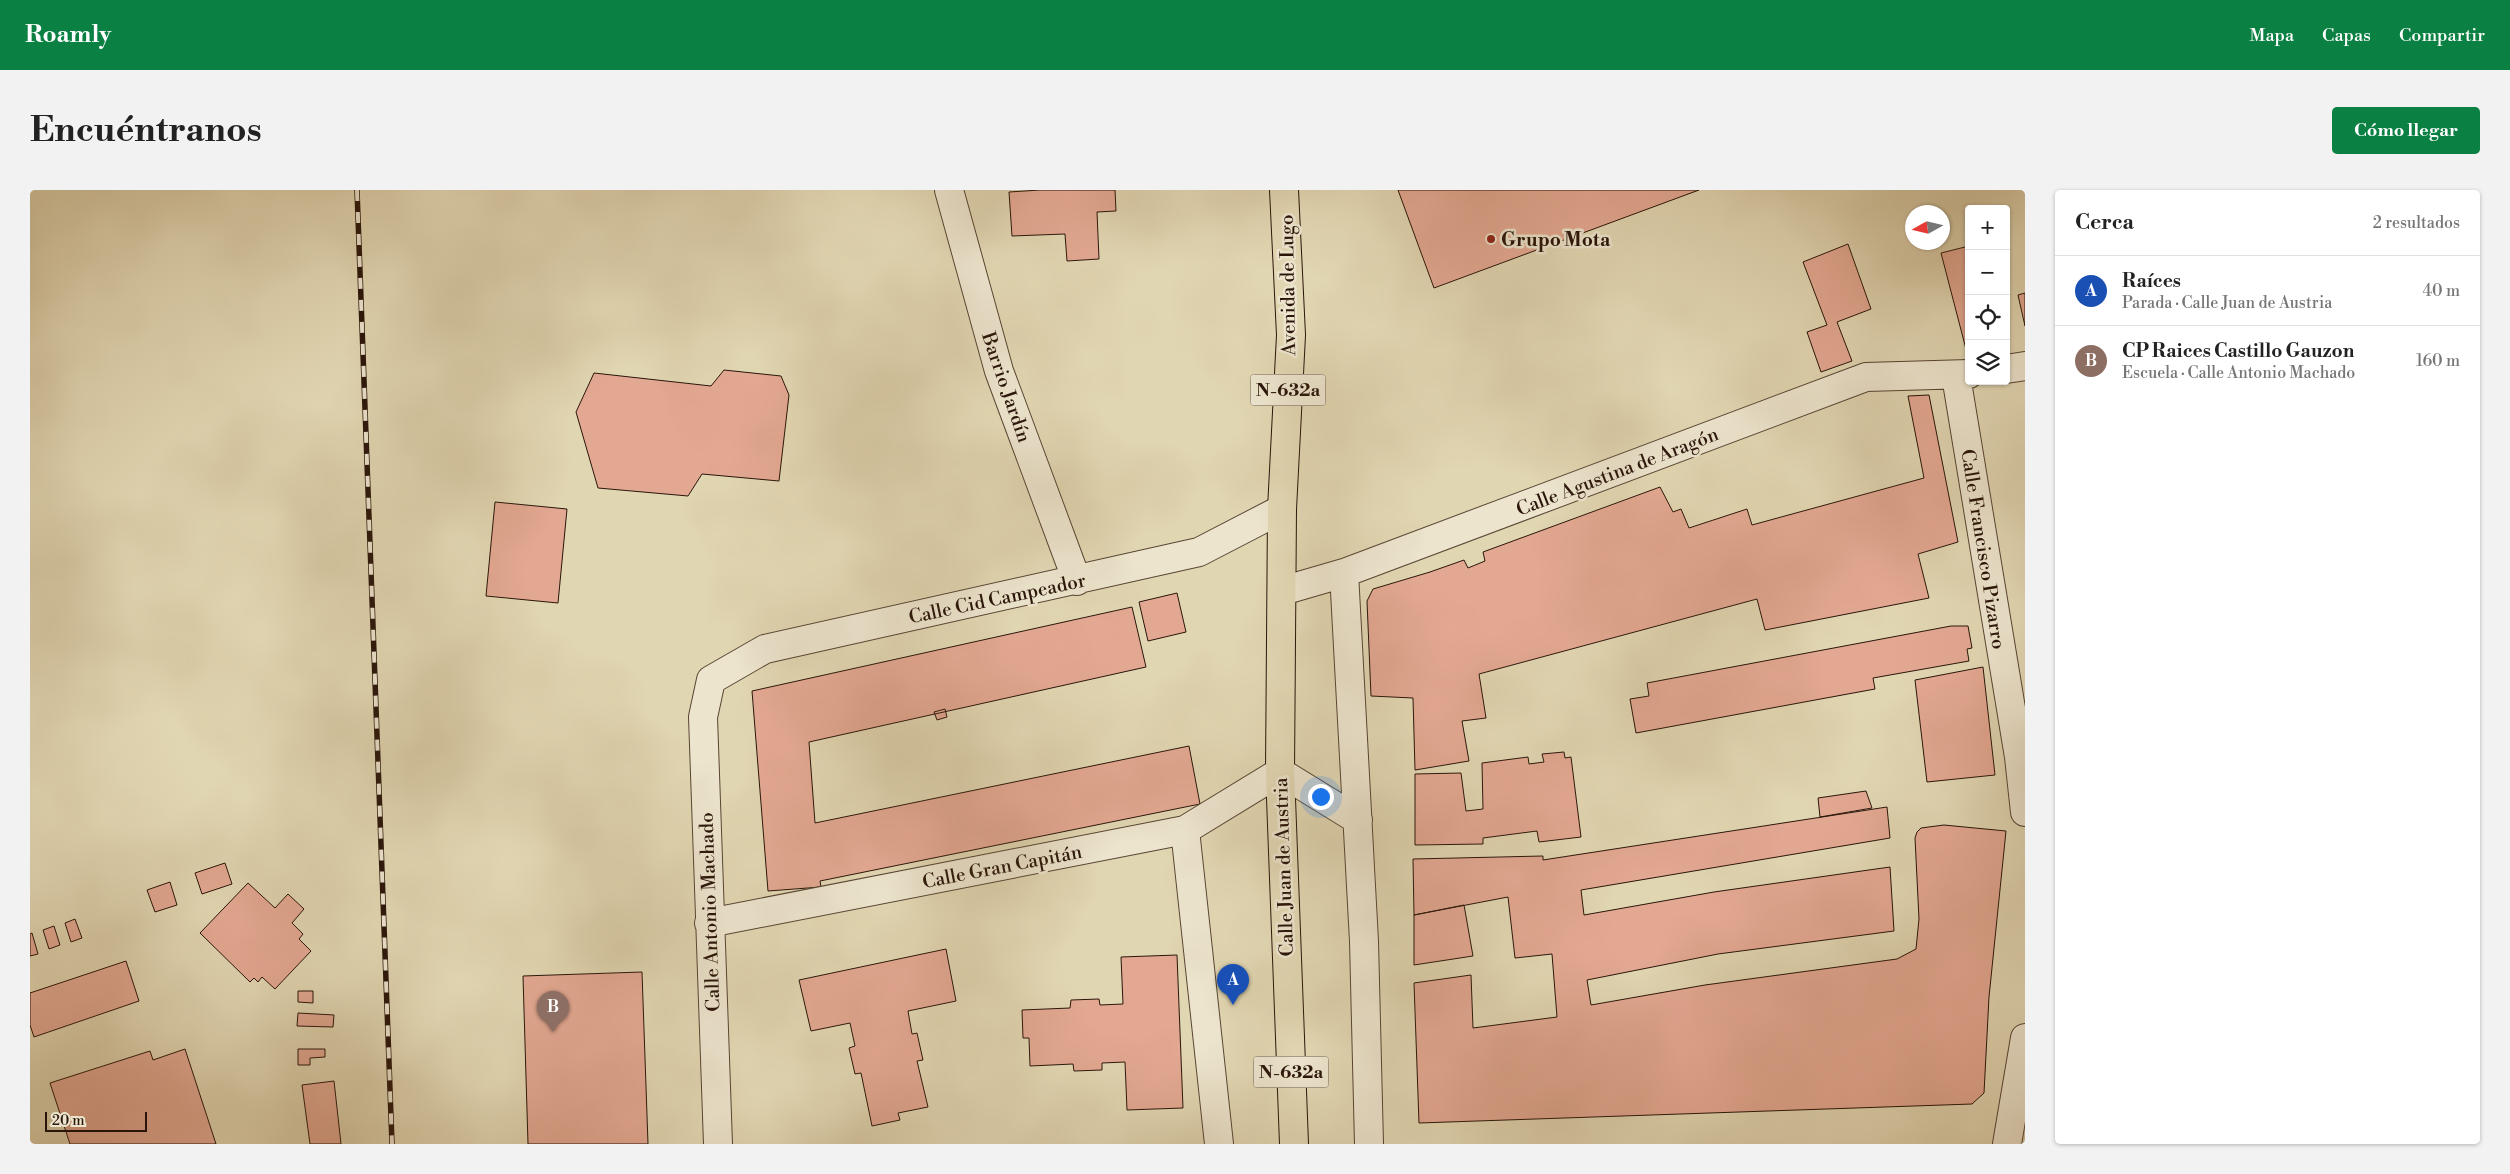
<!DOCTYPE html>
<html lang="es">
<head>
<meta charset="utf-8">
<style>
  body { margin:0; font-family:"Libre Bodoni",serif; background:#f2f2f2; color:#222 }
  .controls { position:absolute; right:15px; top:15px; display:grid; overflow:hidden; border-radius:5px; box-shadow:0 1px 4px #0004 }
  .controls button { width:45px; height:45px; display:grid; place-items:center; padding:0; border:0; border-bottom:1px solid #e0e0e0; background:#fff; color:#222; font:25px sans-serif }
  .compass { position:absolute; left:1875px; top:15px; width:45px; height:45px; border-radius:50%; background:#fff; box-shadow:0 1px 4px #0004; rotate:262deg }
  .scale { position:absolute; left:15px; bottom:12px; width:102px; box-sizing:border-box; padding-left:5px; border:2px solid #2a150a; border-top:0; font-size:14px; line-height:18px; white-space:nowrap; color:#2a150a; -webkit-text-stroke:4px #ece4cd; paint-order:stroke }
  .you { position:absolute; left:1290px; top:606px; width:18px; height:18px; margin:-12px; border:4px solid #fff; border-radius:50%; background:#1a73e8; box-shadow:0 0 0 8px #1a73e833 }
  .badge { display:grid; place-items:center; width:32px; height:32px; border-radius:50%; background:#0b8043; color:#fff; font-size:16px; font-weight:700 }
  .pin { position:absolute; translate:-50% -41px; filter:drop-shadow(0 1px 2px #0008) }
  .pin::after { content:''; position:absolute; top:26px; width:18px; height:15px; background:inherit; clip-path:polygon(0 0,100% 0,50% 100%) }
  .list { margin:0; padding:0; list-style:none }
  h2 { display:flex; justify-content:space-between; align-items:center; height:65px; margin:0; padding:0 20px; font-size:21px }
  h2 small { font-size:16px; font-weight:400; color:#767676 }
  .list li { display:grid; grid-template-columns:32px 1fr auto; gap:15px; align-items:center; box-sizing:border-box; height:70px; padding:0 20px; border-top:1px solid #e0e0e0 }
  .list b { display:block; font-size:19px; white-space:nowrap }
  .list p { margin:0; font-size:16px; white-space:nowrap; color:#767676 }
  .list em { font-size:16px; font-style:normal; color:#767676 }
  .icon { flex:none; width:28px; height:28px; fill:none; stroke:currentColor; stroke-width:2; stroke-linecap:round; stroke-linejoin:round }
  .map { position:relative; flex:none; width:1995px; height:954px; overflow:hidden; border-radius:5px }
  header { display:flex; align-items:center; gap:30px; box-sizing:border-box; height:70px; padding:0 25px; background:#0b8043; color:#fff }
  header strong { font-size:24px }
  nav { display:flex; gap:28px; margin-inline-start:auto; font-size:18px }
  .intro { display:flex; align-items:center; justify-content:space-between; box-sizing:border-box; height:120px; padding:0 30px }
  h1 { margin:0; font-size:35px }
  .button { padding:12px 22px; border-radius:5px; background:#0b8043; color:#fff; font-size:18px; font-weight:700 }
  main { display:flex; gap:30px; padding:0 30px }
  aside { flex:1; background:#fff; border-radius:5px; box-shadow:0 1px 4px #0004 }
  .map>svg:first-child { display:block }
  .building { fill:#e3a892; stroke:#2a150a }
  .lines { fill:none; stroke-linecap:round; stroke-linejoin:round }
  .minor-casing { stroke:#584534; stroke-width:30 }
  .major-casing { stroke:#2a150a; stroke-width:30 }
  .minor { stroke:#ece4cd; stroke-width:28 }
  .major { stroke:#e1d6b2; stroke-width:28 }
  .rail-casing { stroke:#2a150a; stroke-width:5.5 }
  .rail { stroke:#ece4cd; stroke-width:4; stroke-dasharray:11; stroke-linecap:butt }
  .poi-dot { fill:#8f2418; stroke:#ece4cd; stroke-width:2 }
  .labels { text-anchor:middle; stroke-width:5; stroke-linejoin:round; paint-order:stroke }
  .shield { fill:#ece4cd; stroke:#645344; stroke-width:1 }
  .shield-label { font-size:18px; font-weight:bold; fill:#2a150a }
  .poi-label { font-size:19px; font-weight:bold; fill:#2a150a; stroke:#ece4cd; text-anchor:start }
  .street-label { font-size:19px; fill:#2a150a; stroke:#ece4cd }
</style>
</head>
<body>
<header>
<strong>Roamly</strong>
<nav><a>Mapa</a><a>Capas</a><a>Compartir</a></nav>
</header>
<div class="intro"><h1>Encuéntranos</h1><a class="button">Cómo llegar</a></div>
<main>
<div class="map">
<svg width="1995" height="954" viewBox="0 0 1995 954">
  <rect width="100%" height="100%" fill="#e1d6b2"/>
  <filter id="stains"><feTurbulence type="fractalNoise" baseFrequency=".004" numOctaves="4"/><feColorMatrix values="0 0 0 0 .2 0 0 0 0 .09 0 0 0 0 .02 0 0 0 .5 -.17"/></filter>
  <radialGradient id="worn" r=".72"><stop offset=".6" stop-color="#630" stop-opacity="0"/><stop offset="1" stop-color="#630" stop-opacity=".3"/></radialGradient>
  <path class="building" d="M 1010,0 L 1085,0 L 1086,21 L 1067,22 L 1069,69 L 1037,71 L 1035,44 L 982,46 L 979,2 Z
    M 1368,0 L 1669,0 L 1404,98 Z
    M 1818,54 L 1841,119 L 1807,132 L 1822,171 L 1791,182 L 1777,142 L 1797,135 L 1773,72 Z
    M 1939,56 L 1939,163 L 1937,163 L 1911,63 Z
    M 1995,103 L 1995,136 L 1988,105 Z
    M 694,180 L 751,186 L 759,205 L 749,291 L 672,284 L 658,306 L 568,298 L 546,222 L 564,183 L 681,196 Z
    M 1899,205 L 1928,352 L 1888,364 L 1899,408 L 1735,440 L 1727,409 L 1449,484 L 1456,528 L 1432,531 L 1439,571 L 1385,580 L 1383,508 L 1341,506 L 1337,411 L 1343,399 L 1400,382 L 1434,370 L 1438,378 L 1455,371 L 1453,362 L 1630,297 L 1643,322 L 1651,319 L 1659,338 L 1717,319 L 1722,335 L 1894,288 L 1878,206 Z
    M 465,312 L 537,319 L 528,413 L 456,406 Z
    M 1147,403 L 1156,442 L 1118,451 L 1109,412 Z
    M 1102,417 L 1116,477 L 779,552 L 785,633 L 1159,556 L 1170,614 L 790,691 L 791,697 L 738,701 L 722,501 Z
    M 1921,436 L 1938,436 L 1942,458 L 1937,459 L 1939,471 L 1843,488 L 1845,499 L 1606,543 L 1600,509 L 1619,506 L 1617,493 Z
    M 1953,477 L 1965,585 L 1897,592 L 1885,490 Z
    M 915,519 L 917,527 L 907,530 L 904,522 Z
    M 1534,562 L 1535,568 L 1541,567 L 1551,647 L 1509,652 L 1507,641 L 1453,648 L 1453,654 L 1385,655 L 1385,584 L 1431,583 L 1436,621 L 1453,619 L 1452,573 L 1498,567 L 1499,574 L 1514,572 L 1512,564 Z
    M 1836,601 L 1842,618 L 1790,627 L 1788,608 Z
    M 1857,617 L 1860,648 L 1551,700 L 1554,725 L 1684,702 L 1860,677 L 1864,741 L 1688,764 L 1557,790 L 1561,815 L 1675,795 L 1867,769 L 1886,759 L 1889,729 L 1885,648 L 1887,642 L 1891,638 L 1914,635 L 1976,641 L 1959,807 L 1954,903 L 1942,914 L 1389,933 L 1384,793 L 1441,785 L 1443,838 L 1527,827 L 1522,764 L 1485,768 L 1478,707 L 1384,725 L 1383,669 L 1513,666 L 1513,670 Z
    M 195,673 L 202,694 L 172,704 L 165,683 Z
    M 140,692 L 147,715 L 125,722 L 117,700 Z
    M 218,693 L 245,718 L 258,704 L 274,719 L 262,733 L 273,744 L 269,749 L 281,761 L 245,799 L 232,787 L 228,792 L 224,788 L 220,792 L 170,743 Z
    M 1434,715 L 1443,766 L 1384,775 L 1384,725 Z
    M 45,729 L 52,748 L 41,752 L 35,733 Z
    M 24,736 L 30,755 L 19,759 L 13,740 Z
    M 2,743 L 8,764 L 0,766 L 0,744 Z
    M 916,759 L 926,811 L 878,821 L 882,844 L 887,843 L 893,870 L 887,871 L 898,917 L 868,923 L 870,930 L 842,936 L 831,883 L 825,884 L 819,858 L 825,856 L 820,833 L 781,841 L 769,790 Z
    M 1147,765 L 1153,918 L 1097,920 L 1095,872 L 1072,873 L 1072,880 L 1044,881 L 1043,874 L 1000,876 L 999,848 L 993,848 L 992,820 L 1040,818 L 1041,810 L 1069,809 L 1070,815 L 1093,814 L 1091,767 Z
    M 96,771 L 109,811 L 4,847 L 0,835 L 0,803 Z
    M 612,782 L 618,954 L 498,954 L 493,786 Z
    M 268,801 L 283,801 L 283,813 L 268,812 Z
    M 268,823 L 304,825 L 303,837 L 267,836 Z
    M 155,859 L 186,954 L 40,954 L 20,893 L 120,861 L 123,870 Z
    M 268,859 L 295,859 L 295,867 L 280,868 L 280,875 L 268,875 Z
    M 304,891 L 311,954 L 280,954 L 272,895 Z"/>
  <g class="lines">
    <defs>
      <path id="minor" d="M 919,0 L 969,181 L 1047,391
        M 1976,179 L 1995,176
        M 1926,186 L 1989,567 L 1995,622
        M 1314,383 L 1334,751 L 1339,954
        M 1252,401 L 1314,383 L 1836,187 L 1939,184
        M 1155,640 L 1189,954
        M 679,733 L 1155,640 L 1250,582 L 1328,630
        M 688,954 L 673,527 L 681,490 L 735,459 L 1169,362 L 1252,319
        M 1977,954 L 1995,848"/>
      <path id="major" d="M 1254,0 L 1261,145 L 1252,319 L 1250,582 L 1264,954"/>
    </defs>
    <use href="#minor" class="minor-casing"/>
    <use href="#major" class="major-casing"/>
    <use href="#minor" class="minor"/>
    <use href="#major" class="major"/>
    <defs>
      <path id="rail" d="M 327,0 L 362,954"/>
    </defs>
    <use href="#rail" class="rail-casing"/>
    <use href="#rail" class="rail"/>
  </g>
  <circle class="poi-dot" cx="1461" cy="49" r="5"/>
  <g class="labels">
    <g class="shield">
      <rect x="1220.5" y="184.5" width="75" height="31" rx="4"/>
      <rect x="1223.5" y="866.5" width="75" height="31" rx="4"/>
    </g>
    <g class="shield-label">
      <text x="1258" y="206">N-632a</text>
      <text x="1261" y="888">N-632a</text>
    </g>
    <g class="poi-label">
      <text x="1471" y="56">Grupo Mota</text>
    </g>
    <g class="street-label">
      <text transform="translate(1257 95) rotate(-91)" y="7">Avenida de Lugo</text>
      <text transform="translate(977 197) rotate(71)" y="7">Barrio Jardín</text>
      <text transform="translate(1587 281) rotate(-21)" y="7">Calle Agustina de Aragón</text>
      <text transform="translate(1954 359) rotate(81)" y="7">Calle Francisco Pizarro</text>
      <text transform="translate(967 408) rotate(-12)" y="7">Calle Cid Campeador</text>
      <text transform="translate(972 676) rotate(-11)" y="7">Calle Gran Capitán</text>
      <text transform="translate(1253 677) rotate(-92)" y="7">Calle Juan de Austria</text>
      <text transform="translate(679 722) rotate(-92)" y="7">Calle Antonio Machado</text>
    </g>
  </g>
  <rect width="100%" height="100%" filter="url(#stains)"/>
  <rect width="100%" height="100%" fill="url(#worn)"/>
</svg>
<div class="controls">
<button>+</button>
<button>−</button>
<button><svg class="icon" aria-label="locate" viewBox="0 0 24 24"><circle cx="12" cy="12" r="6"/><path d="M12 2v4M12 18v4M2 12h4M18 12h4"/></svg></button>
<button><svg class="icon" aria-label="layers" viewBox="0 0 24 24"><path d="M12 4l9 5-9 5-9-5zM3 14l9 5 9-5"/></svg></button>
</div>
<svg class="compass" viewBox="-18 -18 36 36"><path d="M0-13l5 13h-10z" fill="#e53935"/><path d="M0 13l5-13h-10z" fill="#767676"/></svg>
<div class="scale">20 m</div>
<div class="you"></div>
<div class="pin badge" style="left:1203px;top:815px;background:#1a4fb4">A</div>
<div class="pin badge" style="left:523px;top:842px;background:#8d6e63">B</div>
</div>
<aside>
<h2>Cerca<small>2 resultados</small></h2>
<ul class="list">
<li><span class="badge" style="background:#1a4fb4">A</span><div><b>Raíces</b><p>Parada · Calle Juan de Austria</p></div><em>40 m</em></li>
<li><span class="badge" style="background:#8d6e63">B</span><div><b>CP Raices Castillo Gauzon</b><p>Escuela · Calle Antonio Machado</p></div><em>160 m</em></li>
</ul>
</aside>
</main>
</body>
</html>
